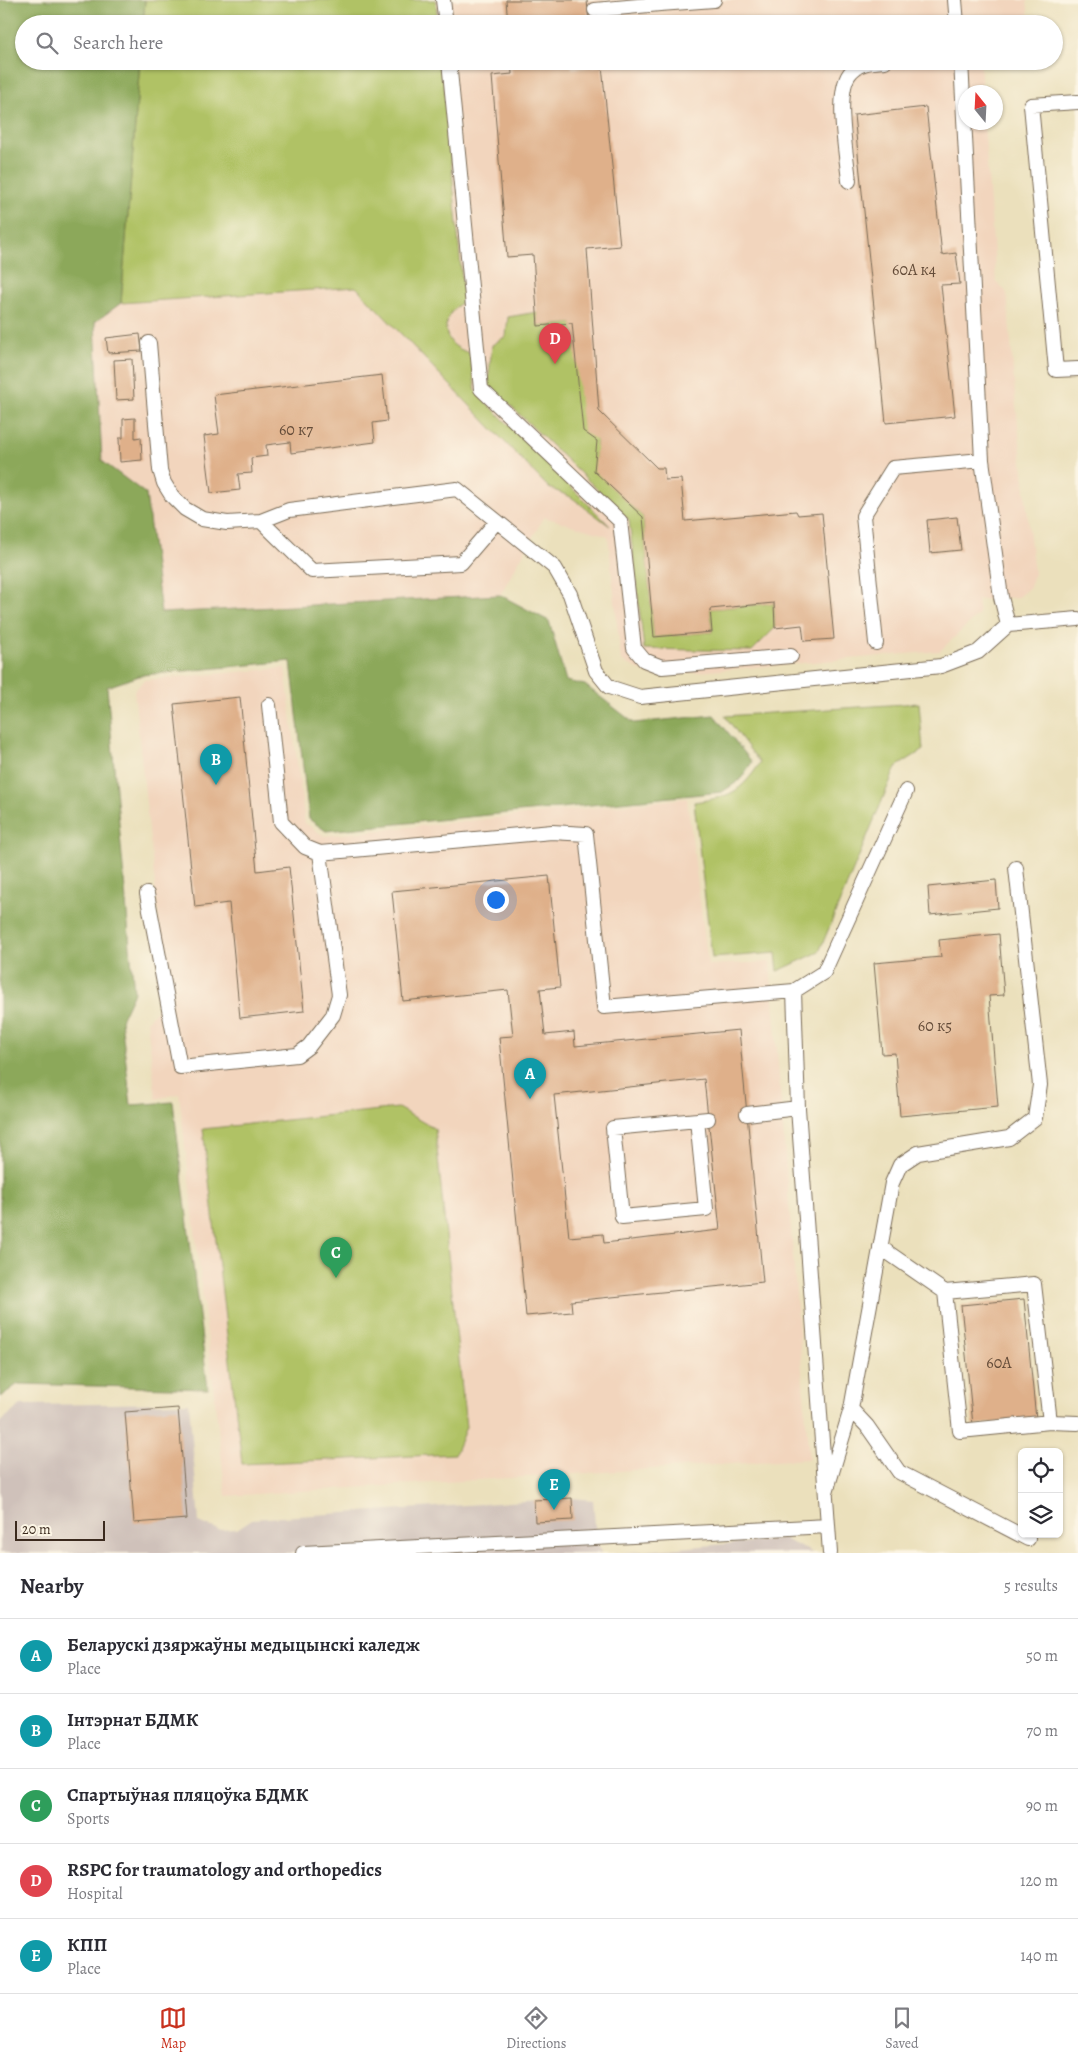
<!DOCTYPE html>
<html lang="en">
<head>
<meta charset="utf-8">
<style>
  body { margin:0; font-family:Alegreya,serif; background:#f7f7f7; color:#2b2b33 }
  .controls { position:absolute; right:15px; bottom:15px; display:grid; overflow:hidden; border-radius:8px; box-shadow:0 1px 4px #0004 }
  .controls button { width:45px; height:45px; display:grid; place-items:center; padding:0; border:0; border-bottom:1px solid #e1e1e2; background:#fff; color:#2b2b33; font:25px sans-serif }
  .compass { position:absolute; left:958px; top:85px; width:45px; height:45px; border-radius:50%; background:#fff; box-shadow:0 1px 4px #0004; rotate:342deg }
  .scale { position:absolute; left:15px; bottom:12px; width:90px; box-sizing:border-box; padding-left:5px; border:2px solid #3b2a1e; border-top:0; font-size:14px; line-height:18px; white-space:nowrap; color:#3b2a1e; -webkit-text-stroke:4px #fcf5e5; paint-order:stroke }
  .you { position:absolute; left:495px; top:899px; width:18px; height:18px; margin:-12px; border:4px solid #fff; border-radius:50%; background:#1a73e8; box-shadow:0 0 0 8px #1a73e833 }
  .badge { display:grid; place-items:center; width:32px; height:32px; border-radius:50%; background:#c8321e; color:#fff; font-size:16px; font-weight:700 }
  .pin { position:absolute; translate:-50% -41px; filter:drop-shadow(0 1px 2px #0008) }
  .pin::after { content:''; position:absolute; top:26px; width:18px; height:15px; background:inherit; clip-path:polygon(0 0,100% 0,50% 100%) }
  .list { margin:0; padding:0; list-style:none }
  h2 { display:flex; justify-content:space-between; align-items:center; height:65px; margin:0; padding:0 20px; font-size:21px }
  h2 small { font-size:16px; font-weight:400; color:#7c7c81 }
  .list li { display:grid; grid-template-columns:32px 1fr auto; gap:15px; align-items:center; box-sizing:border-box; height:75px; padding:0 20px; border-top:1px solid #e1e1e2 }
  .list b { display:block; font-size:19px; white-space:nowrap }
  .list p { margin:0; font-size:16px; white-space:nowrap; color:#7c7c81 }
  .list em { font-size:16px; font-style:normal; color:#7c7c81 }
  .icon { flex:none; width:28px; height:28px; fill:none; stroke:currentColor; stroke-width:2; stroke-linecap:round; stroke-linejoin:round }
  .map { position:relative; flex:none; width:1078px; height:1553px; overflow:hidden }
  .search { position:absolute; background:#fff; box-shadow:0 1px 4px #0004; left:15px; right:15px; top:15px; height:55px; display:flex; align-items:center; gap:12px; box-sizing:border-box; padding:0 18px; border-radius:28px; color:#7c7c81; font-size:19px }
  .sheet { height:440px; background:#fff }
  nav { display:flex; justify-content:space-around; align-items:center; box-sizing:border-box; height:70px; border-top:1px solid #e1e1e2; background:#fff; font-size:14px; color:#7c7c81 }
  nav a { display:grid; justify-items:center; gap:2px }
  nav .on { color:#c8321e }
  .map>svg:first-child { display:block }
  .built { fill:#f2d5bd }
  .industrial { fill:#cfc1ba }
  .green { fill:#b0c265; stroke:#767642 }
  .forest { fill:#8ca85a; stroke:#64693c }
  .building { fill:#dfb08a; fill-rule:evenodd }
  .lines { fill:none; stroke-linecap:round; stroke-linejoin:round }
  .lane-casing { stroke:#796a55; stroke-width:16 }
  .lane { stroke:#fff; stroke-width:14 }
  .labels { text-anchor:middle; stroke-width:4; stroke-linejoin:round; paint-order:stroke }
  .number-label { font-size:16px; fill:#644c39 }
</style>
</head>
<body>
<div class="map">
<svg width="1078" height="1553" viewBox="0 0 1078 1553">
  <rect width="100%" height="100%" fill="#fcf5e5"/>
  <filter id="ink" filterUnits="userSpaceOnUse"><feTurbulence type="fractalNoise" baseFrequency=".02" numOctaves="2"/><feDisplacementMap in="SourceGraphic" scale="10" xChannelSelector="R" yChannelSelector="G"/><feConvolveMatrix kernelMatrix="1 2 1 2 8 2 1 2 1" color-interpolation-filters="sRGB"/></filter>
  <filter id="wash" filterUnits="userSpaceOnUse"><feTurbulence type="fractalNoise" baseFrequency=".0096" numOctaves="4" result="noise"/><feDisplacementMap in="SourceGraphic" scale="20" xChannelSelector="R" yChannelSelector="G"/><feGaussianBlur stdDeviation="1.12" result="paint"/><feColorMatrix in="noise" values="0 0 0 0 0 0 0 0 0 0 0 0 0 0 0 0 0 1.4 0 .05"/><feComposite in="paint" operator="in"/></filter>
  <g filter="url(#wash)">
    <rect width="100%" height="100%" fill="#ebe0bc"/>
    <path class="built" d="M 145,0 L 1027,0 L 1030,24 L 143,24 Z
      M 140,61 L 980,61 L 982,92 L 966,92 L 966,122 L 984,123 L 996,281 L 1007,293 L 1016,406 L 1034,574 L 1030,587 L 1018,597 L 977,600 L 979,614 L 940,651 L 653,676 L 621,661 L 608,536 L 544,517 L 500,595 L 161,613 L 146,494 L 102,461 L 95,322 L 121,303 Z
      M 285,668 L 305,823 L 324,836 L 687,798 L 708,965 L 770,962 L 809,1459 L 226,1496 L 179,1094 L 156,1099 L 147,1021 L 167,997 L 134,691 L 144,680 Z"/>
    <path class="industrial" d="M 189,1403 L 199,1522 L 219,1530 L 237,1529 L 252,1519 L 572,1498 L 593,1500 L 596,1538 L 601,1553 L 0,1553 L 0,1422 L 21,1405 Z
      M 784,1539 L 813,1553 L 620,1553 Z"/>
    <path class="green" d="M 145,0 L 436,0 L 438,24 L 143,24 Z
      M 140,61 L 442,61 L 464,301 C 439,316 439,345 470,353 L 476,392 L 610,526 L 571,497 L 549,488 L 356,287 L 121,303 Z
      M 537,312 L 538,326 L 572,323 L 597,441 L 595,471 L 643,517 L 654,637 L 712,632 L 710,609 L 774,603 L 775,628 L 752,651 L 644,649 L 629,520 L 488,384 L 492,345 L 506,336 L 508,317 Z
      M 919,703 L 923,750 L 896,767 L 819,952 L 778,971 L 776,953 L 712,958 L 694,802 C 730,797 740,793 760,763 L 725,716 Z
      M 398,1108 L 435,1129 L 466,1427 L 455,1454 L 242,1464 L 203,1129 Z"/>
    <path class="forest" d="M 0,0 L 145,0 L 143,24 L 24,24 L 24,61 L 140,61 L 121,303 L 95,322 L 102,461 L 146,494 L 161,613 L 500,595 L 549,621 L 566,681 L 585,685 L 634,723 L 714,715 L 752,762 L 740,780 L 722,792 L 326,831 L 309,819 L 291,661 L 142,675 L 107,687 L 134,992 L 121,1020 L 131,1105 L 173,1102 L 208,1389 L 18,1384 L 0,1397 Z"/>
    <g id="blocks">
      <path class="building" d="M 506,0 L 587,0 L 589,24 L 508,24 Z
        M 511,61 L 571,61 L 572,69 L 602,66 L 620,246 L 587,249 L 599,411 L 657,468 L 664,468 L 665,480 L 681,479 L 685,521 L 796,511 L 798,515 L 822,513 L 834,639 L 804,641 L 802,625 L 775,628 L 774,603 L 710,609 L 712,632 L 654,637 L 643,517 L 594,471 L 597,441 L 583,431 L 572,323 L 538,326 L 533,255 L 507,257 L 492,76 L 512,74 Z
        M 926,107 L 942,255 L 956,253 L 960,284 L 941,285 L 955,416 L 886,423 L 854,115 Z
        M 140,334 L 142,351 L 108,353 L 106,338 Z
        M 132,359 L 134,399 L 116,400 L 114,360 Z
        M 382,375 L 387,421 L 373,423 L 375,442 L 291,453 L 290,442 L 266,445 L 267,456 L 251,458 L 252,473 L 238,474 L 240,490 L 211,493 L 204,436 L 219,434 L 214,395 Z
        M 135,418 L 135,438 L 141,437 L 142,460 L 120,462 L 119,438 L 123,438 L 123,419 Z
        M 957,517 L 961,550 L 930,553 L 927,520 Z
        M 240,697 L 257,871 L 289,867 L 304,1011 L 240,1018 L 229,903 L 195,907 L 174,704 Z
        M 549,876 L 560,987 L 540,989 L 545,1035 L 574,1032 L 575,1046 L 739,1030 L 763,1282 L 571,1301 L 572,1312 L 526,1316 L 499,1037 L 513,1036 L 508,990 L 403,1001 L 392,891 ZM 704,1079 L 720,1230 L 604,1243 L 603,1234 L 569,1237 L 554,1095 Z
        M 996,880 L 998,908 L 930,915 L 928,887 Z
        M 999,934 L 1004,995 L 989,996 L 998,1107 L 900,1116 L 895,1053 L 882,1054 L 874,963 L 941,957 L 939,940 Z
        M 1024,1299 L 1036,1419 L 973,1425 L 961,1305 Z
        M 178,1408 L 187,1519 L 134,1523 L 125,1412 Z
        M 572,1498 L 573,1520 L 535,1522 L 534,1500 Z"/>
    </g>
  </g>
  <g filter="url(#ink)">
    <use href="#blocks" fill-opacity="0" stroke="#796a55" stroke-width="1"/>
    <g class="lines">
      <defs>
        <path id="lane" d="M 443,0 L 446,24
          M 659,0 L 660,4 L 714,0
          M 955,0 L 957,24
          M 595,10 L 660,4
          M 449,61 L 481,389 L 620,521 L 634,648 L 644,660 L 662,667 L 791,656
          M 961,61 L 982,460 L 1001,597 L 1008,625
          M 1078,102 L 1031,105 L 1056,370 L 1078,369
          M 849,181 C 847,156 833,88 852,71 C 860,62 874,62 885,61
          M 149,343 L 160,470 L 164,483 L 172,496 L 185,509 L 202,519 L 227,523 L 261,521 L 289,510 L 457,489 L 555,568 L 570,594 L 596,671 L 609,687 L 640,697 L 941,666 L 978,652 L 1008,625 L 1078,619
          M 261,521 L 312,571 L 461,563 L 497,521
          M 876,643 L 863,516 L 893,468 L 982,460
          M 269,705 L 281,822 L 305,847 L 320,853 L 552,832 L 586,834 L 604,1007 L 794,991 L 824,972 L 906,791
          M 147,894 L 180,1067 L 297,1055 L 309,1046 L 333,1015 L 339,995 L 320,853
          M 794,991 L 798,1108 L 830,1553
          M 747,1114 L 798,1108
          M 697,1120 L 706,1209 L 622,1217 L 613,1128 L 708,1119
          M 880,1247 L 945,1292 L 960,1431 L 1050,1422 L 1078,1423
          M 945,1292 L 1034,1284 L 1050,1422
          M 851,1409 L 867,1426 L 899,1472 L 1028,1539
          M 826,1492 L 851,1409 L 892,1183 L 900,1165 L 918,1153 L 1009,1138 L 1035,1118 L 1040,1085 L 1016,868
          M 303,1553 L 828,1526"/>
      </defs>
      <use href="#lane" class="lane-casing"/>
      <use href="#lane" class="lane"/>
    </g>
  </g>
  <g class="labels">
    <g class="number-label">
      <text x="914" y="275">60А к4</text>
      <text x="296" y="435">60 к7</text>
      <text x="935" y="1031">60 к5</text>
      <text x="999" y="1368">60А</text>
    </g>
  </g>
</svg>
<div class="controls">
<button><svg class="icon" aria-label="locate" viewBox="0 0 24 24"><circle cx="12" cy="12" r="6"/><path d="M12 2v4M12 18v4M2 12h4M18 12h4"/></svg></button>
<button><svg class="icon" aria-label="layers" viewBox="0 0 24 24"><path d="M12 4l9 5-9 5-9-5zM3 14l9 5 9-5"/></svg></button>
</div>
<svg class="compass" viewBox="-18 -18 36 36"><path d="M0-13l5 13h-10z" fill="#e53935"/><path d="M0 13l5-13h-10z" fill="#7c7c81"/></svg>
<div class="scale">20 m</div>
<div class="you"></div>
<div class="pin badge" style="left:530px;top:1099px;background:#0f9aa8">A</div>
<div class="pin badge" style="left:216px;top:785px;background:#0f9aa8">B</div>
<div class="pin badge" style="left:336px;top:1278px;background:#2e9e5b">C</div>
<div class="pin badge" style="left:555px;top:364px;background:#e0444e">D</div>
<div class="pin badge" style="left:554px;top:1510px;background:#0f9aa8">E</div>
<div class="search"><svg class="icon" aria-label="search" viewBox="0 0 24 24"><circle cx="10" cy="10" r="6"/><path d="M15 15l6 6"/></svg>Search here</div>
</div>
<section class="sheet">
<h2>Nearby<small>5 results</small></h2>
<ul class="list">
<li><span class="badge" style="background:#0f9aa8">A</span><div><b>Беларускі дзяржаўны медыцынскі каледж</b><p>Place</p></div><em>50 m</em></li>
<li><span class="badge" style="background:#0f9aa8">B</span><div><b>Інтэрнат БДМК</b><p>Place</p></div><em>70 m</em></li>
<li><span class="badge" style="background:#2e9e5b">C</span><div><b>Спартыўная пляцоўка БДМК</b><p>Sports</p></div><em>90 m</em></li>
<li><span class="badge" style="background:#e0444e">D</span><div><b>RSPC for traumatology and orthopedics</b><p>Hospital</p></div><em>120 m</em></li>
<li><span class="badge" style="background:#0f9aa8">E</span><div><b>КПП</b><p>Place</p></div><em>140 m</em></li>
</ul>
</section>
<nav>
<a class="on"><svg class="icon" aria-label="map" viewBox="0 0 24 24"><path d="M3 6l6-2 6 2 6-2v14l-6 2-6-2-6 2zM9 4v14M15 6v14"/></svg>Map</a>
<a><svg class="icon" aria-label="directions" viewBox="0 0 24 24"><path d="M12 3l9 9-9 9-9-9zM9 14v-3h6M13 9l2 2-2 2"/></svg>Directions</a>
<a><svg class="icon" aria-label="saved" viewBox="0 0 24 24"><path d="M7 4h10v16l-5-4-5 4z"/></svg>Saved</a>
</nav>
</body>
</html>
